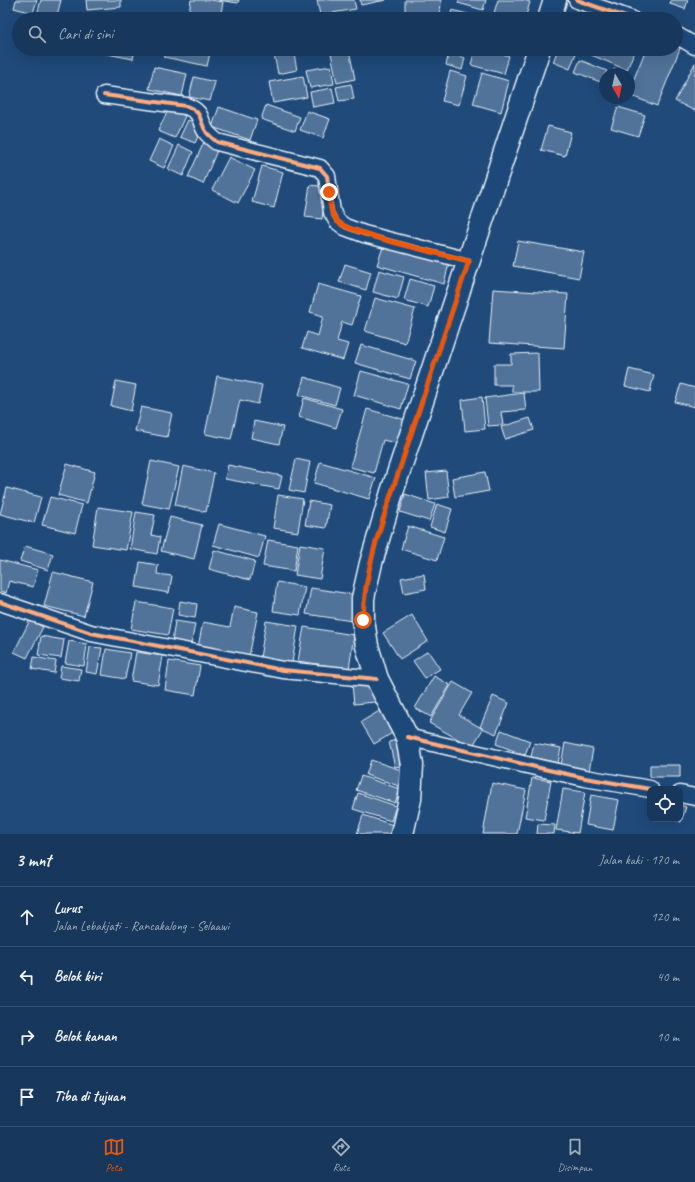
<!DOCTYPE html>
<html lang="id">
<head>
<meta charset="utf-8">
<style>
  body { margin:0; font-family:Caveat,sans-serif; background:#203f62; color:#f1f3f6 }
  .controls { position:absolute; right:12px; bottom:12px; display:grid; overflow:hidden; border-radius:8px; box-shadow:0 4px 16px #0002 }
  .controls button { width:36px; height:36px; display:grid; place-items:center; padding:0; border:0; border-bottom:1px solid #365272; background:#17385c; color:#f1f3f6; font:20px sans-serif }
  .compass { position:absolute; left:599px; top:68px; width:36px; height:36px; border-radius:50%; background:#17385c; box-shadow:0 4px 16px #0002; rotate:171deg }
  .stop { position:absolute; width:12px; height:12px; margin:-9px; border:3px solid #ea580c; border-radius:50%; background:#fff }
  .stop.end { background:#ea580c; border-color:#fff; box-shadow:0 1px 4px #0008 }
  .list { margin:0; padding:0; list-style:none }
  h2 { display:flex; justify-content:space-between; align-items:center; height:52px; margin:0; padding:0 16px; font-size:17px }
  h2 small { font-size:13px; font-weight:400; color:#9eacbb }
  .list li { display:grid; grid-template-columns:26px 1fr auto; gap:12px; align-items:center; box-sizing:border-box; height:60px; padding:0 16px; border-top:1px solid #365272 }
  .list b { display:block; font-size:15px; white-space:nowrap }
  .list p { margin:0; font-size:13px; white-space:nowrap; color:#9eacbb }
  .list em { font-size:13px; font-style:normal; color:#9eacbb }
  .icon { flex:none; width:22px; height:22px; fill:none; stroke:currentColor; stroke-width:2; stroke-linecap:round; stroke-linejoin:round }
  .map { position:relative; flex:none; width:695px; height:834px; overflow:hidden }
  .search { position:absolute; background:#17385c; box-shadow:0 4px 16px #0002; left:12px; right:12px; top:12px; height:44px; display:flex; align-items:center; gap:10px; box-sizing:border-box; padding:0 14px; border-radius:22px; color:#9eacbb; font-size:15px }
  .sheet { height:292px; background:#17385c }
  nav { display:flex; justify-content:space-around; align-items:center; box-sizing:border-box; height:56px; border-top:1px solid #365272; background:#17385c; font-size:11px; color:#9eacbb }
  nav a { display:grid; justify-items:center; gap:2px }
  nav .on { color:#ea580c }
  .map>svg:first-child { display:block }
  .building { fill:#517399; stroke:#e8f1f8 }
  .lines { fill:none; stroke-linecap:round; stroke-linejoin:round }
  .street-casing { stroke:#e8f1f8; stroke-width:19 }
  .primary-casing { stroke:#e8f1f8; stroke-width:25 }
  .street { stroke:#1f4a7a; stroke-width:16 }
  .primary { stroke:#1f4a7a; stroke-width:22 }
  .cycleway-casing { stroke:#1f4a7a; stroke-width:6 }
  .cycleway { stroke:#ffac80; stroke-width:4 }
  .route { stroke:#ea580c; stroke-width:5 }
</style>
</head>
<body>
<div class="map">
<svg width="695" height="834" viewBox="0 0 695 834">
  <rect width="100%" height="100%" fill="#1f4a7a"/>
  <filter id="ink" filterUnits="userSpaceOnUse"><feTurbulence type="fractalNoise" baseFrequency=".025" numOctaves="2"/><feDisplacementMap in="SourceGraphic" scale="8" xChannelSelector="R" yChannelSelector="G"/><feConvolveMatrix kernelMatrix="1 2 1 2 8 2 1 2 1" color-interpolation-filters="sRGB"/></filter>
  <g filter="url(#ink)">
    <path class="building" d="M 16,0 L 37,0 L 33,13 L 14,8 Z
      M 41,0 L 61,0 L 56,19 L 37,15 Z
      M 86,0 L 121,0 L 121,7 L 87,10 Z
      M 191,0 L 211,0 L 223,2 L 220,19 L 188,19 Z
      M 218,0 L 239,0 L 238,3 Z
      M 317,0 L 354,0 L 356,9 L 320,15 Z
      M 360,0 L 386,0 L 361,5 Z
      M 405,0 L 441,0 L 440,19 L 405,19 Z
      M 459,0 L 486,0 L 483,10 L 458,3 Z
      M 498,0 L 524,0 L 530,2 L 525,19 L 492,19 Z
      M 671,0 L 688,0 L 685,9 L 670,4 Z
      M 452,10 L 483,18 L 449,19 Z
      M 676,44 L 681,46 L 657,106 L 629,95 L 629,91 L 646,49 L 676,49 Z
      M 103,49 L 135,49 L 133,59 L 102,53 Z
      M 166,49 L 211,49 L 207,66 L 164,57 Z
      M 273,49 L 293,49 L 297,70 L 278,74 Z
      M 295,49 L 325,49 L 296,54 Z
      M 475,49 L 486,49 L 509,56 L 504,74 L 471,65 Z
      M 558,49 L 567,49 L 576,53 L 570,69 L 553,62 Z
      M 591,49 L 626,49 L 634,52 L 627,70 L 589,54 Z
      M 349,50 L 355,79 L 337,83 L 331,53 Z
      M 449,53 L 465,58 L 462,70 L 446,65 Z
      M 580,60 L 607,71 L 605,74 L 603,83 L 575,72 Z
      M 695,63 L 695,111 L 675,101 Z
      M 331,66 L 334,84 L 310,88 L 306,70 Z
      M 154,67 L 187,74 L 182,96 L 149,89 Z
      M 614,69 L 628,74 L 612,74 Z
      M 450,71 L 467,76 L 459,105 L 442,101 Z
      M 482,73 L 509,81 L 501,112 L 473,104 Z
      M 303,76 L 307,97 L 273,103 L 269,82 Z
      M 194,77 L 215,82 L 210,101 L 189,97 Z
      M 351,84 L 354,99 L 339,101 L 336,87 Z
      M 332,88 L 335,103 L 313,107 L 310,92 Z
      M 266,105 L 300,117 L 295,131 L 261,119 Z
      M 219,107 L 257,120 L 250,140 L 212,127 Z
      M 618,107 L 645,115 L 638,136 L 611,128 Z
      M 169,108 L 185,116 L 175,138 L 158,131 Z
      M 307,111 L 330,119 L 323,138 L 300,130 Z
      M 188,120 L 203,126 L 195,143 L 180,137 Z
      M 548,126 L 571,132 L 565,156 L 541,150 Z
      M 159,139 L 174,146 L 164,168 L 149,161 Z
      M 204,142 L 218,148 L 203,184 L 188,177 Z
      M 179,145 L 193,152 L 183,176 L 168,169 Z
      M 229,157 L 255,170 L 238,203 L 212,190 Z
      M 262,166 L 283,172 L 274,208 L 252,202 Z
      M 310,185 L 327,187 L 322,219 L 305,217 Z
      M 518,241 L 584,252 L 579,278 L 513,266 Z
      M 384,244 L 449,263 L 444,284 L 377,265 Z
      M 345,264 L 371,272 L 366,290 L 339,282 Z
      M 379,270 L 404,277 L 398,299 L 373,292 Z
      M 410,279 L 434,286 L 428,307 L 404,300 Z
      M 318,284 L 361,296 L 352,325 L 342,322 L 337,341 L 348,344 L 343,360 L 302,348 L 307,332 L 318,336 L 323,316 L 310,312 Z
      M 493,289 L 568,294 L 564,348 L 489,343 Z
      M 375,298 L 415,309 L 405,343 L 365,331 Z
      M 361,345 L 416,361 L 410,379 L 355,363 Z
      M 538,353 L 539,392 L 512,392 L 512,385 L 494,385 L 494,364 L 511,364 L 511,354 Z
      M 629,369 L 654,375 L 650,392 L 625,386 Z
      M 361,371 L 408,384 L 401,409 L 354,395 Z
      M 217,376 L 262,385 L 258,404 L 240,400 L 231,439 L 205,434 Z
      M 304,377 L 340,388 L 335,405 L 299,395 Z
      M 116,381 L 136,385 L 131,411 L 111,406 Z
      M 681,384 L 695,388 L 695,407 L 675,402 Z
      M 524,393 L 526,410 L 501,412 L 503,425 L 488,426 L 485,398 Z
      M 482,397 L 485,429 L 465,431 L 462,400 Z
      M 304,398 L 342,409 L 336,428 L 299,417 Z
      M 141,407 L 172,413 L 167,437 L 135,431 Z
      M 367,409 L 406,420 L 399,444 L 383,440 L 374,473 L 350,467 Z
      M 530,418 L 534,430 L 505,439 L 501,427 Z
      M 254,421 L 283,427 L 279,444 L 251,438 Z
      M 296,459 L 310,462 L 304,493 L 289,490 Z
      M 151,461 L 179,467 L 169,509 L 142,504 Z
      M 320,462 L 376,478 L 369,499 L 314,483 Z
      M 67,464 L 95,472 L 87,503 L 58,495 Z
      M 228,465 L 282,476 L 279,489 L 225,479 Z
      M 183,466 L 214,473 L 206,512 L 175,505 Z
      M 446,471 L 449,497 L 429,500 L 426,473 Z
      M 485,472 L 489,491 L 455,497 L 452,478 Z
      M 7,488 L 41,497 L 34,523 L 0,514 Z
      M 405,494 L 435,504 L 429,521 L 400,512 Z
      M 278,495 L 303,499 L 298,532 L 273,528 Z
      M 50,497 L 82,505 L 75,533 L 42,525 Z
      M 309,501 L 330,505 L 326,528 L 305,525 Z
      M 437,504 L 452,509 L 445,532 L 430,527 Z
      M 98,507 L 133,512 L 126,550 L 92,545 Z
      M 136,512 L 155,515 L 151,535 L 160,537 L 157,554 L 130,549 Z
      M 170,517 L 202,525 L 194,559 L 161,551 Z
      M 219,524 L 265,536 L 259,558 L 213,545 Z
      M 408,526 L 444,537 L 437,560 L 401,549 Z
      M 268,540 L 298,545 L 294,571 L 263,566 Z
      M 300,544 L 325,548 L 320,579 L 295,575 Z
      M 25,546 L 53,554 L 48,570 L 20,561 Z
      M 214,550 L 255,561 L 250,580 L 209,569 Z
      M 0,560 L 38,570 L 33,587 L 9,581 L 6,593 L 0,591 Z
      M 140,562 L 158,565 L 157,574 L 172,576 L 169,593 L 136,587 Z
      M 53,572 L 93,582 L 84,616 L 44,606 Z
      M 424,574 L 426,589 L 404,593 L 401,578 Z
      M 277,582 L 305,587 L 300,615 L 273,611 Z
      M 311,588 L 357,595 L 352,621 L 306,614 Z
      M 180,601 L 197,604 L 195,618 L 178,615 Z
      M 136,602 L 173,608 L 168,635 L 131,629 Z
      M 234,607 L 258,612 L 249,657 L 198,647 L 203,622 L 230,627 Z
      M 412,615 L 428,641 L 400,659 L 383,633 Z
      M 30,620 L 43,627 L 27,658 L 14,652 Z
      M 175,621 L 195,624 L 191,645 L 172,642 Z
      M 266,621 L 298,626 L 292,663 L 260,658 Z
      M 304,627 L 354,635 L 349,669 L 298,661 Z
      M 41,636 L 64,640 L 61,658 L 38,655 Z
      M 69,641 L 87,644 L 84,666 L 65,663 Z
      M 90,647 L 102,648 L 97,674 L 86,672 Z
      M 106,649 L 130,653 L 125,679 L 102,675 Z
      M 428,651 L 440,669 L 425,678 L 413,661 Z
      M 136,652 L 163,656 L 158,685 L 131,681 Z
      M 34,657 L 56,661 L 54,673 L 32,669 Z
      M 169,661 L 200,666 L 195,695 L 165,690 Z
      M 61,666 L 81,669 L 79,681 L 59,678 Z
      M 434,676 L 450,685 L 431,717 L 415,708 Z
      M 373,682 L 375,702 L 354,704 L 352,684 Z
      M 453,682 L 472,693 L 459,715 L 483,729 L 472,747 L 429,723 Z
      M 493,696 L 509,703 L 496,734 L 480,727 Z
      M 381,710 L 394,732 L 374,744 L 361,722 Z
      M 501,730 L 530,741 L 525,755 L 496,744 Z
      M 403,738 L 409,764 L 395,767 L 389,742 Z
      M 534,743 L 561,748 L 558,763 L 531,757 Z
      M 565,743 L 593,749 L 589,771 L 561,765 Z
      M 371,760 L 407,772 L 402,787 L 366,775 Z
      M 650,765 L 680,765 L 680,777 L 650,777 Z
      M 361,776 L 400,789 L 395,803 L 356,790 Z
      M 532,778 L 551,781 L 544,820 L 525,817 Z
      M 492,783 L 526,790 L 517,834 L 483,834 Z
      M 563,789 L 585,792 L 578,833 L 556,830 Z
      M 358,793 L 396,806 L 391,821 L 353,809 Z
      M 591,795 L 619,800 L 613,830 L 586,825 Z
      M 680,805 L 686,807 L 681,822 L 672,819 L 680,819 Z
      M 363,815 L 396,826 L 393,834 L 357,834 Z
      M 538,824 L 555,825 L 554,834 L 537,834 Z"/>
    <g class="lines">
      <defs>
        <path id="street" d="M 577,0 L 631,19
          M 676,35 L 695,46
          M 104,95 L 186,106 C 205,113 198,121 207,133 C 210,136 213,139 217,142 L 320,168 L 327,176 L 332,212 L 337,221 L 345,227 L 364,234 L 469,261
          M 0,602 L 91,633 L 283,670 L 377,679
          M 407,737 L 544,769 L 585,778 L 650,789
          M 680,794 L 695,797"/>
        <path id="primary" d="M 549,19 L 555,0
          M 402,834 L 410,799 L 412,765 L 407,737 L 377,679 L 367,646 L 363,620 L 363,598 L 371,563 L 392,492 L 539,49"/>
      </defs>
      <use href="#street" class="street-casing"/>
      <use href="#primary" class="primary-casing"/>
      <use href="#street" class="street"/>
      <use href="#primary" class="primary"/>
      <defs>
        <path id="cycleway" d="M 577,0 L 631,19
          M 104,95 L 186,106 C 205,113 198,121 207,133 C 210,136 213,139 217,142 L 320,168 L 327,176 L 332,212 L 337,221 L 345,227 L 364,234 L 469,261
          M 0,602 L 91,633 L 283,670 L 377,679
          M 407,737 L 544,769 L 585,778 L 650,789"/>
      </defs>
      <use href="#cycleway" class="cycleway-casing"/>
      <use href="#cycleway" class="cycleway"/>
    </g>
  </g>
  <g class="lines" filter="url(#ink)">
    <path class="route" d="M 329,192 C 330,202 330,213 337,221 C 349,234 446,255 469,261 C 447,326 425,391 404,456 C 387,508 364,565 363,620"/>
  </g>
</svg>
<div class="controls">
<button><svg class="icon" aria-label="locate" viewBox="0 0 24 24"><circle cx="12" cy="12" r="6"/><path d="M12 2v4M12 18v4M2 12h4M18 12h4"/></svg></button>
</div>
<svg class="compass" viewBox="-18 -18 36 36"><path d="M0-13l5 13h-10z" fill="#e53935"/><path d="M0 13l5-13h-10z" fill="#9eacbb"/></svg>
<div class="stop" style="left:363px;top:620px"></div>
<div class="stop end" style="left:329px;top:192px"></div>
<div class="search"><svg class="icon" aria-label="search" viewBox="0 0 24 24"><circle cx="10" cy="10" r="6"/><path d="M15 15l6 6"/></svg>Cari di sini</div>
</div>
<section class="sheet">
<h2>3 mnt<small>Jalan kaki · 170 m</small></h2>
<ul class="list">
<li><svg class="icon" aria-label="ahead" viewBox="0 0 24 24"><path d="M12 20V5M6 11l6-6 6 6"/></svg><div><b>Lurus</b><p>Jalan Lebakjati - Rancakalong - Selaawi</p></div><em>120 m</em></li>
<li><svg class="icon" aria-label="left" viewBox="0 0 24 24"><path d="M17 20v-9H6M10 6l-5 5 5 5"/></svg><div><b>Belok kiri</b></div><em>40 m</em></li>
<li><svg class="icon" aria-label="right" viewBox="0 0 24 24"><path d="M7 20v-9h11M14 6l5 5-5 5"/></svg><div><b>Belok kanan</b></div><em>10 m</em></li>
<li><svg class="icon" aria-label="arrive" viewBox="0 0 24 24"><path d="M6 21V4h12l-3 4 3 4H6"/></svg><div><b>Tiba di tujuan</b></div></li>
</ul>
</section>
<nav>
<a class="on"><svg class="icon" aria-label="map" viewBox="0 0 24 24"><path d="M3 6l6-2 6 2 6-2v14l-6 2-6-2-6 2zM9 4v14M15 6v14"/></svg>Peta</a>
<a><svg class="icon" aria-label="directions" viewBox="0 0 24 24"><path d="M12 3l9 9-9 9-9-9zM9 14v-3h6M13 9l2 2-2 2"/></svg>Rute</a>
<a><svg class="icon" aria-label="saved" viewBox="0 0 24 24"><path d="M7 4h10v16l-5-4-5 4z"/></svg>Disimpan</a>
</nav>
</body>
</html>
